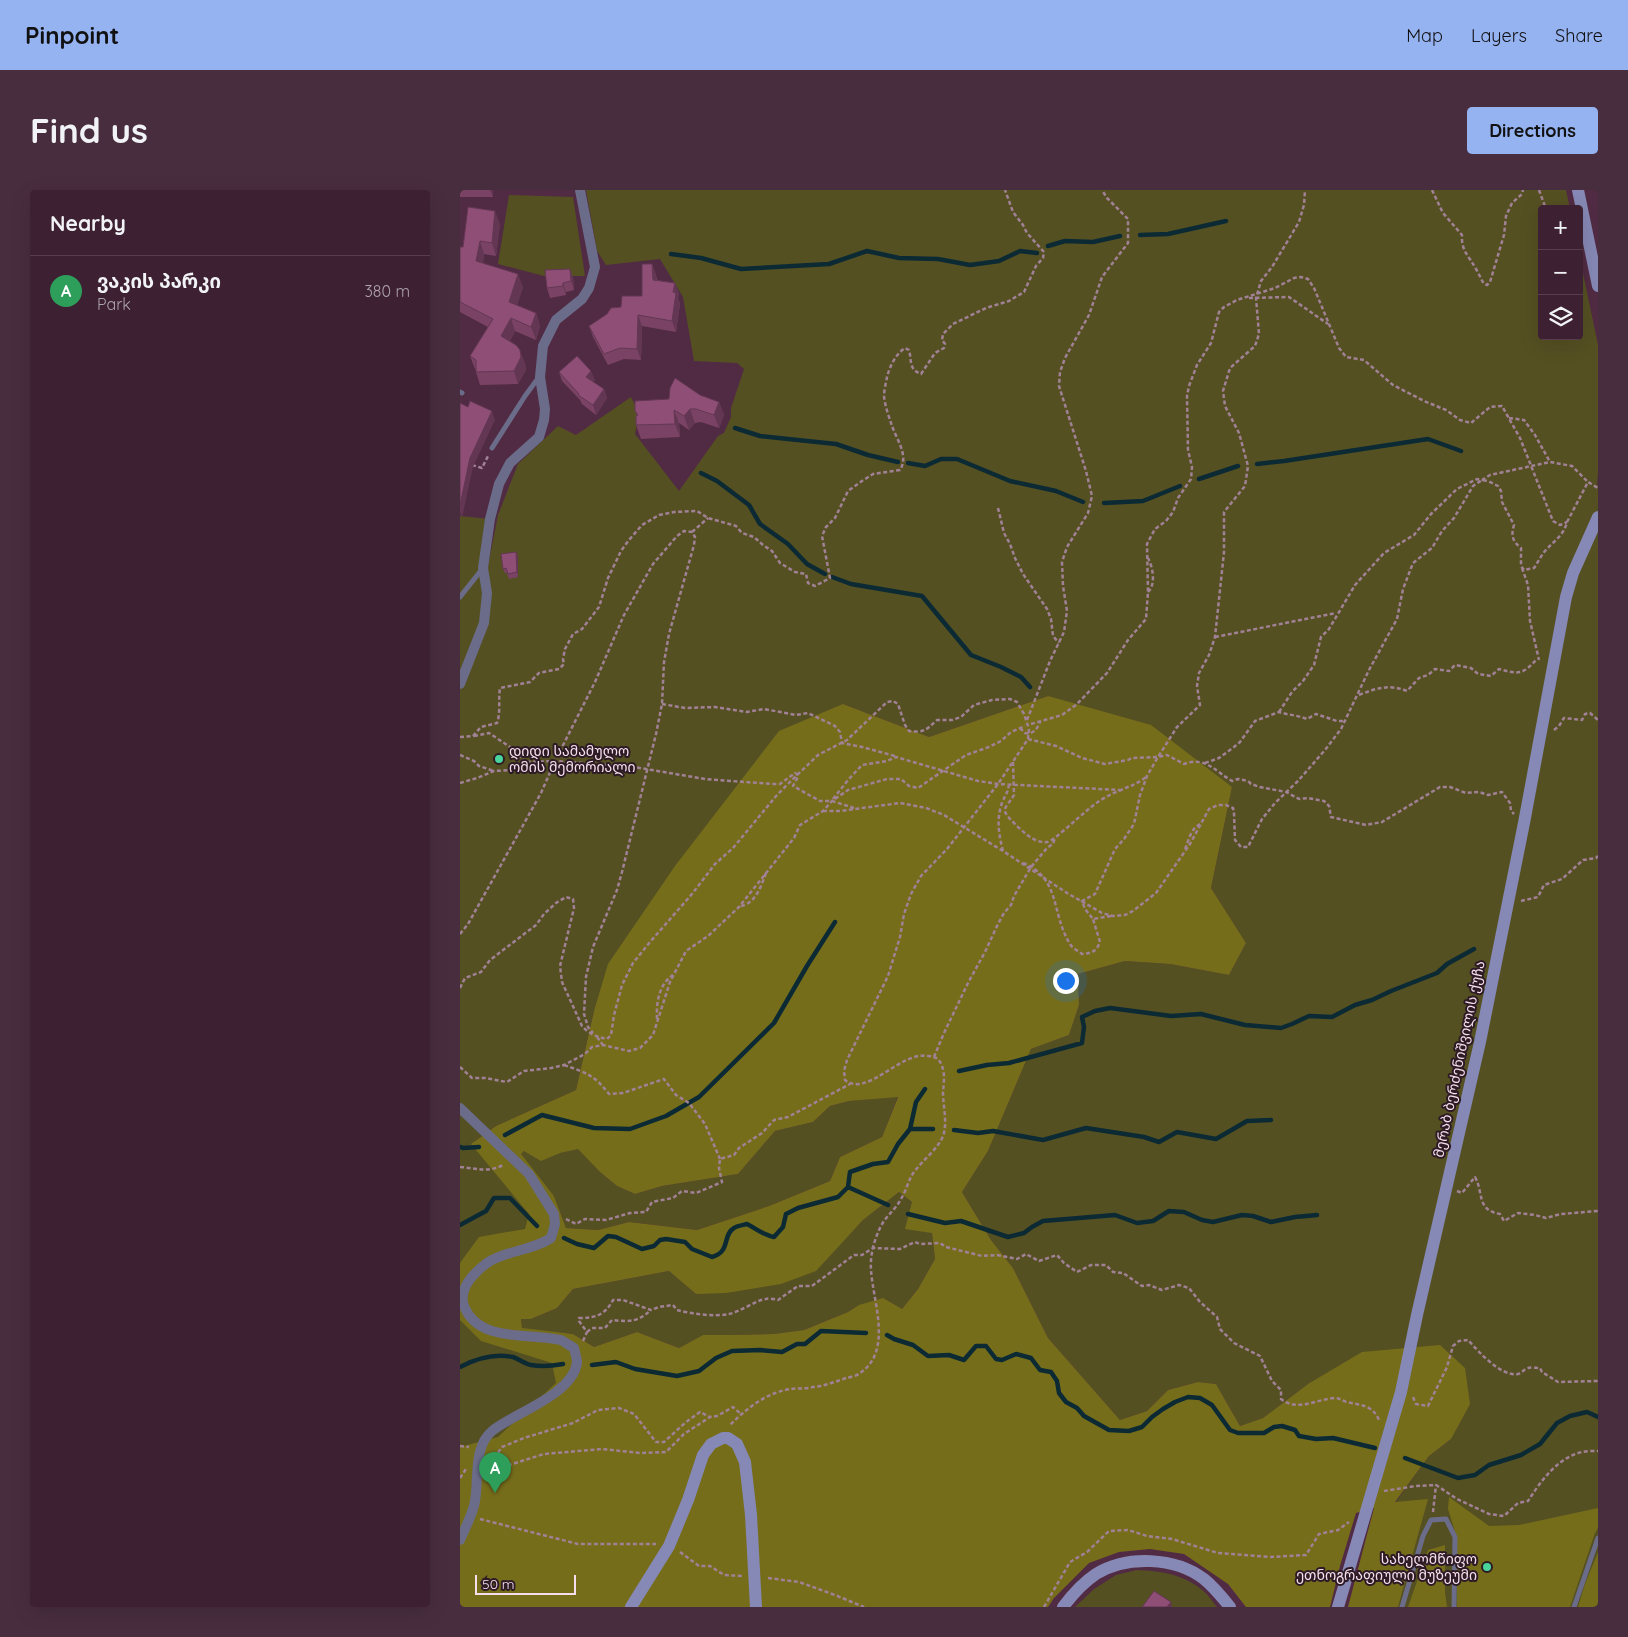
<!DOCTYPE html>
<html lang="en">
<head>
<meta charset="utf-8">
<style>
  body { margin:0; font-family:Quicksand,"Noto Sans Georgian",sans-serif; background:#482d3e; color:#f1f3f6 }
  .controls { position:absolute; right:15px; top:15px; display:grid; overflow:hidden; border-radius:5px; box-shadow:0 5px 20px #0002 }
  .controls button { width:45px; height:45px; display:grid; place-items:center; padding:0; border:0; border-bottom:1px solid #563e4d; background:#3d2032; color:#f1f3f6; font:25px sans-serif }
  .scale { position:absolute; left:15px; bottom:12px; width:101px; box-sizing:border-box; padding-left:5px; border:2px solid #f7deec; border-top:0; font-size:14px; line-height:18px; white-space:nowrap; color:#f7deec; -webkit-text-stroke:4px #2c1b25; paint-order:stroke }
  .you { position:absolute; left:605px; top:790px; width:18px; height:18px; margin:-12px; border:4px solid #fff; border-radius:50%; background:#1a73e8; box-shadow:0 0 0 8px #1a73e833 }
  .badge { display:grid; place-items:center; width:32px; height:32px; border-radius:50%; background:#95b2f1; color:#fff; font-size:16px; font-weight:700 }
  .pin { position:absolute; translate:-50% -41px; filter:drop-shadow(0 1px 2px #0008) }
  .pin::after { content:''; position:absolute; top:26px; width:18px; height:15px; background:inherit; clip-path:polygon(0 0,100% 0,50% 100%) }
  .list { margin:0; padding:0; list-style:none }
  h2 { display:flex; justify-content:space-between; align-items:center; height:65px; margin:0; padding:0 20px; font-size:21px }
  h2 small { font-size:16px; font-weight:400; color:#ada3ac }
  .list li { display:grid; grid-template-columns:32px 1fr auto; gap:15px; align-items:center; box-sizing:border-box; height:70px; padding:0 20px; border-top:1px solid #563e4d }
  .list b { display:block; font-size:19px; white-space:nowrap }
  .list p { margin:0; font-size:16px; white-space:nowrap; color:#ada3ac }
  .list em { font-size:16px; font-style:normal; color:#ada3ac }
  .icon { flex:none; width:28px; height:28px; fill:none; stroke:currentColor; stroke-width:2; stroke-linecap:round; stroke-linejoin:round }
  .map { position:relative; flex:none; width:1138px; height:1417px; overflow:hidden; border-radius:5px }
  header { display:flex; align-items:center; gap:30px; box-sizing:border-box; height:70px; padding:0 25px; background:#95b2f1; color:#111 }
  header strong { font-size:24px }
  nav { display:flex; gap:28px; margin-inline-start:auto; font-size:18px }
  .intro { display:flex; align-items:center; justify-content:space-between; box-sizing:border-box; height:120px; padding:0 30px }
  h1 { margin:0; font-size:35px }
  .button { padding:12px 22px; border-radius:5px; background:#95b2f1; color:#111; font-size:18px; font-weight:700 }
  main { display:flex; gap:30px; padding:0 30px }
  aside { flex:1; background:#3d2032; border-radius:5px; box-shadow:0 5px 20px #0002 }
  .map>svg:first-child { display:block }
  .green { fill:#555022 }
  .forest { fill:#766d1b; fill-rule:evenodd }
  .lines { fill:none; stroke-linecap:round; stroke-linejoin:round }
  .stream { stroke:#0c2a34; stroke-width:4.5 }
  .path { stroke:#a18195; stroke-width:2.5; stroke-dasharray:4 2.5; stroke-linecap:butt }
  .lane { stroke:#6b6c89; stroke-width:5 }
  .street { stroke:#6b6c89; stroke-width:10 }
  .secondary { stroke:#8688b5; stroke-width:12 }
  .wall { fill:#7a4365 }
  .shaded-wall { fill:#633753 }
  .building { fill:#8e4e76; stroke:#633753 }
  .poi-dot { fill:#49d49c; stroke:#2c1b25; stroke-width:2 }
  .labels { text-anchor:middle; stroke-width:4; stroke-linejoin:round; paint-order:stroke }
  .poi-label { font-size:14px; fill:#f7deec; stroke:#2c1b25; text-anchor:start }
  .street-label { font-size:14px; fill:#f7deec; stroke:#2c1b25 }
</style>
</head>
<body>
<header>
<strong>Pinpoint</strong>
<nav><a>Map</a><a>Layers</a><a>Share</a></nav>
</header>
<div class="intro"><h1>Find us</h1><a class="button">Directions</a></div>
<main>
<aside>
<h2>Nearby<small></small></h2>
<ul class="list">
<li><span class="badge" style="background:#2e9e5b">A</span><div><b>ვაკის პარკი</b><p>Park</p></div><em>380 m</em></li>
</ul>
</aside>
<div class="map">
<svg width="1138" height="1417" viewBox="0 0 1138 1417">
  <rect width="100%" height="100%" fill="#512b43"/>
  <path class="green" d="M 126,0 L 1106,0 L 1110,19 L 1082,19 L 1082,146 L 1119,146 L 1119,64 L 1138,155 L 1138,283 L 1137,295 L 1138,295 L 1138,1417 L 905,1417 L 935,1313 L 969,1266 L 991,1249 L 848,1194 L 803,1228 L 780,1236 L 756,1194 L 738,1192 L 708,1200 L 687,1221 L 660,1230 L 588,1148 L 553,1078 L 531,1050 L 502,1002 L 528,961 L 571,859 L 609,845 L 619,815 L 618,784 L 665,771 L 710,774 L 769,785 L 786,753 L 751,698 L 772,597 L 588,506 L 469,547 L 383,514 L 134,821 L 116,900 L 36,936 L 15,951 L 84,1034 L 0,1090 L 0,326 L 30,329 L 23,378 L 28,376 L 38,325 L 58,274 L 98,236 L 116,245 L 171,207 L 179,223 L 175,244 L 219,301 L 258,246 L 264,243 L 271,227 L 271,218 L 284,179 L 277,173 L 234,171 L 223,107 L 200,69 L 146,75 L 137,61 Z
    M 49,5 L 113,7 L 125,86 L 84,86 L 38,74 Z
    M 438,906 L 422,947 L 380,967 L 370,991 L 309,1016 L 237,1040 L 169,1032 L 138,1040 L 106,1038 L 94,1006 L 60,964 L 64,961 L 100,963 L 118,958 L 140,982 L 157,996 L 175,1004 L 202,996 L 278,984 L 315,941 L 353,932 L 370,916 L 389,911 Z
    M 439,1002 L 452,1012 L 472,1043 L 475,1069 L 458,1099 L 442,1119 L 399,1115 L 388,1122 L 344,1140 L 314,1144 L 274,1145 L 243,1145 L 219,1158 L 177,1142 L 134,1157 L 113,1144 L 62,1139 L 61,1129 L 71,1129 L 97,1118 L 113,1099 L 209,1081 L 236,1104 L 384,1050 L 403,1030 Z
    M 0,1108 L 10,1140 L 135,1189 L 6,1417 L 0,1417 Z
    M 677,1380 C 700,1381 722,1384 741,1399 C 747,1403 752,1411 757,1417 L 615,1417 L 634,1399 L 656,1385 Z"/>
  <path class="forest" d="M 588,506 L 691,535 L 772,597 L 751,698 L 786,753 L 769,785 L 710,774 L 665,771 L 618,784 L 619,815 L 609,845 L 571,859 L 528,961 L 502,1002 L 531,1050 L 553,1078 L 588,1148 L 660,1230 L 687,1221 L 708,1200 L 738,1192 L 756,1194 L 780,1236 L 803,1228 L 848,1194 L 902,1162 L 980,1155 L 1005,1178 L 1010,1214 L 991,1249 L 969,1266 L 935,1312 L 968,1309 L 938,1417 L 888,1417 L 914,1318 L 896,1323 L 880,1376 L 870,1417 L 786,1417 L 768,1394 L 724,1364 L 690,1359 L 659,1362 L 629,1373 L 594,1408 L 588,1417 L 0,1417 L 0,1257 L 38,1247 L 96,1193 L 92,1173 L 21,1151 L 0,1130 L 0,1073 L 19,1047 L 65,1039 L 69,1024 L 11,954 L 36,936 L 116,900 L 134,821 L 148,774 L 215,676 L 319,541 L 383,514 L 469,547 ZM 438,907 L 422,947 L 380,967 L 370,991 L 309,1016 L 237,1040 L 169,1032 L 138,1040 L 106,1038 L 94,1006 L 61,964 L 64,961 L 81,971 L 100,963 L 118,959 L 140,982 L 157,996 L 175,1004 L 202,996 L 278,984 L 315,941 L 353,932 L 370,916 L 389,911 ZM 439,1002 L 452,1012 L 445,1039 L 472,1043 L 475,1069 L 458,1099 L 442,1119 L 423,1108 L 399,1115 L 388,1122 L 344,1140 L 314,1144 L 274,1145 L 243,1145 L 219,1158 L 177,1142 L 134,1157 L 113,1144 L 62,1138 L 61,1129 L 71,1129 L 97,1118 L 113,1099 L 209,1081 L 236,1104 L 266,1103 L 321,1094 L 356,1081 L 403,1030 Z
    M 989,1307 L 1029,1336 L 1059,1335 L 1138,1318 L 1138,1338 L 1135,1343 L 1110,1417 L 997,1417 L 997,1348 L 988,1319 Z
    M 985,1355 L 985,1402 L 987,1417 L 948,1417 L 968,1360 Z
    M 1138,1362 L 1138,1417 L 1118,1417 L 1125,1394 Z"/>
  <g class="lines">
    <path class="stream" d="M 680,45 L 708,44 L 766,31
      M 588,56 L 605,51 L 633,52 L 660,46
      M 211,64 L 241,68 L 281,79 L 369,74 L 407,61 L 439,68 L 478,69 L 510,75 L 539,71 L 560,61 L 577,63
      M 275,238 L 300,246 L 376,254 L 408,265 L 438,272
      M 448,273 L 465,276 L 481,269 L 497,269 L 550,291 L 596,301 L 623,312
      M 797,274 L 824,271 L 968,249 L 1001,261
      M 241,283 L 257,291 L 289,315 L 300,334 L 328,354 L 347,374 L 365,384
      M 739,289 L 778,276
      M 644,313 L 683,311 L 720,296
      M 372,387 L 391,394 L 462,406 L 511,465 L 541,477 L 561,487 L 570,497
      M 499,881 L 527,875 L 549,873 L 622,853 L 624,837 L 622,827 L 635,821 L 650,818 L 711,826 L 741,824 L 785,835 L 821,838 L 832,834 L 849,826 L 872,827 L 895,815 L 912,810 L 931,801 L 977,783 L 987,774 L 1014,759
      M 450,939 L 473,939
      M 494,940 L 518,943 L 533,941 L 583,950 L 626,938 L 684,947 L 699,952 L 717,942 L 756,949 L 787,931 L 811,930
      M 45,945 L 82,925 L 134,938 L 170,939 L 206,926 L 239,907 L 314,833 L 347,776 L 375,732
      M 0,957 L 3,958 L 19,957
      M 388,997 L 428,1015
      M 448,1024 L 485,1033 L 501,1031 L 548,1047 L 564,1043 L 572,1037 L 583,1031 L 655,1025 L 677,1033 L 693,1031 L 709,1021 L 724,1022 L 742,1030 L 753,1032 L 782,1025 L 793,1026 L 811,1032 L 835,1027 L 857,1025
      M 0,1035 L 26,1021 L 34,1008 L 50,1008 L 77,1036
      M 104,1048 L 117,1054 L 134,1058 L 148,1046 L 156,1047 L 182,1059 L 194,1056 L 200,1050 L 206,1049 L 225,1052 L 232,1059 L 252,1067 C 271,1062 262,1045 274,1038 C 277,1036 283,1035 287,1034 C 297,1039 303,1045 314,1047 L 323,1037 L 326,1024 L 338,1018 L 378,1007 L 388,997 L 390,982 L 413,974 L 428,972 L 438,954 L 450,939 L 456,912 L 465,899
      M 427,1145 L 434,1149 L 453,1155 L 468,1166 L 489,1165 L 504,1170 L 516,1156 L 526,1156 L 536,1169 L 542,1170 L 556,1164 L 571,1168 L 580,1180 L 591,1182 L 597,1191 L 599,1203 L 606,1212 L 617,1218 L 624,1226 L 649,1240 L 669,1241 L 682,1237 L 692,1227 L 703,1219 L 715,1212 L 728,1207 L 740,1208 L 752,1215 L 770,1240 L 778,1243 L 804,1243 L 814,1237 L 822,1236 L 835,1240 L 839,1246 L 856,1249 L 873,1248 L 915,1258
      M 132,1175 L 156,1172 L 175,1179 L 217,1186 L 239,1181 L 256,1168 L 272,1161 L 300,1160 L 322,1162 L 337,1154 L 345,1154 L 361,1141 L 406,1143
      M 0,1177 C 17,1168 34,1163 53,1167 C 59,1169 65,1174 71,1175 C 82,1177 92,1176 103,1174
      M 945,1268 L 998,1288 L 1015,1285 L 1029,1275 L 1061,1265 L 1080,1254 L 1097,1233 L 1110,1226 L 1127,1222 L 1138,1227"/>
    <path class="path" d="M 972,0 L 983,23 L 1002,45 C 1001,61 1009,66 1016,79 C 1019,84 1021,89 1024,94 L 1027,95 L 1030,92 L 1044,45 L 1046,26 L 1052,13 L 1062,4 L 1063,0
      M 1079,0 L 1086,19
      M 789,108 L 829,107 L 868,134
      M 1049,228 L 1064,230 L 1075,245 L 1090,272 L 1112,276 L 1128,292
      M 12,275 L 22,278 L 28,266
      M 538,318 L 544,343 L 550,354 L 555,368 L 563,384 L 587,419 L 591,429 L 593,446 L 599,453
      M 232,342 L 248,328
      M 1062,378 L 1068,395 L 1070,431 L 1079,470
      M 688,402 C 696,395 693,377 688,368
      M 755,447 L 876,423
      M 899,505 C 916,498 930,494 947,501 L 959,488 L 968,485 L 975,479 L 989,481 L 995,475 L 1011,478 L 1018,484 L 1031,486 L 1039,479 C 1060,485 1063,484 1077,469
      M 202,514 L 225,518 L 255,517 L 287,522 L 304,519 L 336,525 L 348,523 L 375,536 L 380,542 L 382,553 L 402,557 L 435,566
      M 819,522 L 832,502 L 843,491 L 854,475 L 861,447 L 869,439 L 895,395 L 924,363 L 954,345 L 971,324 L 997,299 L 1017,289 L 1022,290 L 1030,285 L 1090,272
      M 567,530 L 590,471 L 604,442 L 607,421 L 603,396 L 602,372 L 607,357 L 628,323 L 632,306 L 626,281 L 599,196 L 600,182 L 605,168 L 629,125 L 642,87 L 668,53 L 668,29 L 647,8 L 642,0
      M 571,534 L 602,525 L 616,515 L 647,483 L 668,450 L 686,429 L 688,402 L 687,354 L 695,339 L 706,331 L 713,322 L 718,308 L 731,289 L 732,277 L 728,260 L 727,206 L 729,196 L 737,175 L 751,153 L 759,122 L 764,117 L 777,110 L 815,98 L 834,88 L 841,87 L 848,89 L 854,98 L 879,158 L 886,167 L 904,170 L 933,195 L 964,211 L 986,220 L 1000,230 L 1011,233 L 1030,217 L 1042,216 L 1060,248 L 1093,331 L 1100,335 L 1107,332
      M 560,538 L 565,543 C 573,545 577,539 580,532
      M 1094,540 L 1099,536 L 1104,528 L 1122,530 L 1125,524 L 1130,523 L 1138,530
      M 14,546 L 29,543 L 56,561 L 65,572
      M 0,547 L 13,546 L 21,537 L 37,533 C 41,522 38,510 40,498 L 70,492 L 79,483 L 99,479 L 104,474 L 103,469 L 105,459 L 113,444 L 122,439 L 139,417 L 148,388 L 161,361 L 169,350 L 182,335 L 199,325 L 214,322 L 237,321 L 248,328 L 276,336 L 282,343 L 294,347 L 303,355 L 312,361 L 320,373 L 335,382 L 346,384 L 348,393 L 355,396 L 370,388 L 362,346 L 366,337 L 375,328 L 388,301 L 402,291 L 413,284 L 440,280 C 449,266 437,250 432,236 C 429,227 425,216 424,206 C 424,200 426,193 427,187 C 430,176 435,165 445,158 L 449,160 C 452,170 448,179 461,184 L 475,163 L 484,158 L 485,154 L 482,150 L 483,144 L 493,134 L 526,118 L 549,111 L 564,102 L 576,76 L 583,68 L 584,62 L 567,43 L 563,35 L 553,22 L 545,0
      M 568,549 L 596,556 L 622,568 L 645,574 L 668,570 L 672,568 L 698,567 L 707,565 L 724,574 C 745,566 755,581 772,591 L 778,589 L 788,591 L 791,594 L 800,597 L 826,602 L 839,609 L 848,608 L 864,611 L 869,616 L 871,627 L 906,635 L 922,632 L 980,597 L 990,597 L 1006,603 L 1019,602 L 1028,605 L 1042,602 L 1050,613 L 1051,621 L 1054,624
      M 0,565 L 14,571 L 19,576 L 34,581
      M 553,572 L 554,605 C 545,620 539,618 554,633 C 562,641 575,654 587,652 C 594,651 616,629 623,624 C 634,614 645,606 659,601 C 671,595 674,596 686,587
      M 745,573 L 759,568 L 774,557 L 780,552 L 795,531 L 819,522 C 828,525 837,525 847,529 L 856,524 L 877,531 L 885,531
      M 0,593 L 17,588 L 34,581 L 54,580 L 65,572 L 95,571 L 174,577 L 245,589 L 312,594 L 320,594 L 335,583 L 337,584 L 338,587 L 333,596 L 360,611 L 372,611 L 394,618
      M 373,609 L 388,590 L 402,575 L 427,571 L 436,567 L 518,591 L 538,594 L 660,600
      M 363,621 L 380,621 L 440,613 L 466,618 L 484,625 L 543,661 L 607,703 L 642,723 L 653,726 L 665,725 L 673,721 L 696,703 L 730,654 L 749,619 L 758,615 L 766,615 L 773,618 L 774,623 L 775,650 L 781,657 L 788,657 L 802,629 L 815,613 L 838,591 L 865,560 L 881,539 L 909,480 L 937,429 L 943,399 L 953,373 L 972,358 L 982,341 L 994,328 L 1013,296 L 1022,290 L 1028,291 L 1038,296 L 1041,301 L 1042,312 L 1054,335 C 1051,345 1052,351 1061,358 L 1061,376 L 1064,380 L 1074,378 C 1078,372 1081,366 1085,361 C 1094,351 1104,345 1107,332 L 1128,292 L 1138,298
      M 725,659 C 729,650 731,637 741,634
      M 543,661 C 539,645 536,630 542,613 C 545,605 548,603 549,594
      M 563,673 C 601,688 591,724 610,754 C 612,758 618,761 622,764 C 632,763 636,762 640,752 L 633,729
      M 1061,711 L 1078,707 L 1084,695 L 1102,689 L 1123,670 L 1136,668 L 1138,666
      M 281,716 C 296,713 301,696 306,683
      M 651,726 L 633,729 L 625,719 L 622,711 L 635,704 L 655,659 L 664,649 L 674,634 L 680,605 L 687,586 L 698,567 L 717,537 L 740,515 L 737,496 L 739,483 L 749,465 L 755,447 L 764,362 L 764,322 L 785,296 L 788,276 L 779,243 L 765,216 L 763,201 L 770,178 L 795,156 L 799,144 L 796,108 L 801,91 L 812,77 L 839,32 L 844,15 L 845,0
      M 0,744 L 8,734 L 81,603 L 95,571 L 135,492 L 164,425 L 193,374 L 217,346 L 224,341 L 232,342 L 235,347 L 234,355 L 209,444 L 204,472 L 202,514 L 196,544 L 162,682 L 157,700 L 133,757 L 126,787 L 124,824 L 128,837 L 133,843
      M 0,798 L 5,788 L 21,782 L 30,770 L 76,735 L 84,724 L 96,713 L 106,707 L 113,709 L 114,718 L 100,776 L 102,792 L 122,836 C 129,844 137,847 147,849 L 151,845 L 154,825 L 162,795 L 173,773 L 190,752 L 232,704 L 255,674 L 273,658 L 317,605 L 336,586 L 358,565 L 387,550 L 427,512 L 433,511 L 438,514 L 445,535 L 449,541 C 464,543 466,540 477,530 L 492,530 L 501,527 L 514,515 L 532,510 L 550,509 L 557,512 L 564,524 L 569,539 L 568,549 L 538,594 L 487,659 L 461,686 L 451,704 L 444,724 L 440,747 L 428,786 L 387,870 L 384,881 L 385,890 C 407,908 441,861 467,866 C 471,866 475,867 478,869 C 486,879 484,891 483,902 C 483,916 487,929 484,943 C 481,957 460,972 452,985 C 448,992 446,1001 441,1009 C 436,1019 426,1026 421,1036 C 414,1050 410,1065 411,1080 C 413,1112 433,1161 400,1183 C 397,1186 390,1187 386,1188 C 375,1192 364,1196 353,1197 C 346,1199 338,1198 331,1199 C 307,1202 286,1219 270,1235
      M 197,829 C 196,813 199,794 213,785
      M 137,847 L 143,855
      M 474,867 L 484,843 L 508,793 L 525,762 L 538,734 L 544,723 L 551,715 L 554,706 L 571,677 L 587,658 L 593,654 L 595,648
      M 104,875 C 127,883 134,885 149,904 L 163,903 L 204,889 L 216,905 L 229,913 L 245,934 L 260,969
      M 0,877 L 12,888 L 25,888 L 47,892 L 64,881 L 91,878 L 104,875 L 125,864 L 132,857 L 143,855 L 169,861 L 180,858 L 193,845 L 210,792 L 226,761 L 248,746 L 279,717 L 334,648 L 340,635 L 363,621 L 372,611 L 388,600 L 427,589 L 441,589 L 449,596 L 458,598 L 506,565 L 529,557 L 541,551 L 551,542 L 565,536
      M 0,977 C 15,978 29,983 43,975
      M 997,1001 L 1002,1003 L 1015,987 C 1024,1003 1016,1020 1040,1024 L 1044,1031 L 1058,1023 L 1075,1025 L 1086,1028 L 1101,1024 L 1138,1021
      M 106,1029 L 116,1034 L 125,1029 L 146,1030 L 170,1023 L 186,1022 L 192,1012 L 213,1008 L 222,1001 L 236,1003 L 262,992 L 259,978 L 260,969 L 274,965 L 279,958 L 302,943 L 314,930 L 328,927 L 390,894
      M 127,1142 L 132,1138 L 145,1138 L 152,1130 C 170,1132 178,1132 191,1120
      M 123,1151 L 127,1142 L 119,1131 L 119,1128 C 136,1128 145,1125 153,1110 L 163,1110 L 191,1120 L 199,1117 L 213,1115 L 217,1120 C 232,1124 254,1127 269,1124 C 280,1122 296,1110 306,1109 C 309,1108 314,1109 318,1110 L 338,1096 L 352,1096 L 394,1065 L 402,1065 L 413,1058 L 440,1059 L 455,1052 L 460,1054 L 480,1053 L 486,1057 L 522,1066 L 537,1065 L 557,1069 L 566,1064 L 579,1071 L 597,1065 L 604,1073 L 617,1082 L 631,1075 L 646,1075 L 653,1082 L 663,1083 L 682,1096 L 689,1095 L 702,1100 L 719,1095 L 729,1098 L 740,1112 L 757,1127 L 760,1139 L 774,1153 L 800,1166 L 812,1191 L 821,1200 L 821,1209 C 837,1222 857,1209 875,1208 C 879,1208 882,1210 886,1212 C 900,1215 913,1215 919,1230
      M 953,1207 L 956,1214 L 968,1216 L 987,1177 L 993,1156 L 999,1151 L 1008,1150 C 1019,1162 1041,1187 1058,1184 C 1062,1183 1064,1179 1068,1178 C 1071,1177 1076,1178 1080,1178 L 1082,1182 L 1098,1192 L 1138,1191
      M 0,1256 L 9,1257
      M 30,1280 L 33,1270 L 42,1257 L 64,1248 L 113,1233 L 138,1220 L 159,1218 L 174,1224 L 196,1252 L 204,1252 L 226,1232 L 240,1222 L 250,1227
      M 0,1288 L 6,1279
      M 28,1292 L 46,1276 L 84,1264 L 142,1259 L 180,1263 L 206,1262 L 224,1244 L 250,1227 L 257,1226 L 273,1217 L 281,1224
      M 924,1301 L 956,1296 L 976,1295 L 997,1309 L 1029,1324 L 1044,1326 L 1058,1313 L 1068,1311 C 1081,1291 1097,1268 1122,1262 C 1127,1261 1133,1261 1138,1261
      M 973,1322 L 976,1295
      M 20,1329 L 118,1354 L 196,1354
      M 220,1362 L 239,1376 L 250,1376 L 264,1385 L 282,1386
      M 308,1388 L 339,1392 L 375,1405 L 404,1417
      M 584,1417 L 610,1372 L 627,1362 L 649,1341 L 668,1340 L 687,1346 L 712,1349 L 758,1363 L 810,1367 L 846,1365 L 859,1344 L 878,1340 L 889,1332"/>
    <path class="lane" d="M 0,202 L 2,203
      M 32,258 L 65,206 L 79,187
      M 0,407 L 23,378
      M 942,1417 L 963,1346 L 971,1330 L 986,1329 L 995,1347 L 994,1417
      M 1114,1417 L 1138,1348"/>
    <path class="street" d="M 0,494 L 24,433 L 27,403 L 23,378 L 30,329 L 39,294 L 50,273 L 79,247 L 84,230 L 85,219 L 80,187 L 83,156 L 96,130 L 122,109 L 129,98 L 135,77 L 120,0
      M 0,918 L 69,984 L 94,1024 L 95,1034 L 91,1048 C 72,1061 46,1060 27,1073 C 15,1082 0,1096 3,1113 C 16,1154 68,1142 101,1150 C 105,1152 110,1156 114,1158 C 115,1163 117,1168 117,1173 C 112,1205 54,1223 32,1241 C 13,1257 19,1289 15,1311 C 13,1324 5,1338 0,1350"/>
    <path class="secondary" d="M 1118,0 L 1138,96
      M 171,1417 L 209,1356 L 228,1310 L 243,1265 L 251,1254 L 263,1248 L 268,1248 L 277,1254 L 285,1272 L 291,1325 L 296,1417
      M 603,1417 C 612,1405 624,1392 636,1384 C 667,1365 715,1367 744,1389 C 754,1397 762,1407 770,1417
      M 878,1417 L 941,1202 L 957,1125 L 1020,852 L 1064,633 L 1106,407 L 1113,383 L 1138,327"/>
  </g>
  <path class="wall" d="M 0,0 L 33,0 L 33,7 L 0,7 Z
    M 40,34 L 36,66 L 24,64 L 23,73 L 63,97 L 57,115 L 76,123 L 80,136 L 76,150 L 55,141 L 50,151 L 65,173 L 66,180 L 58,194 L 20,195 L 16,182 L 16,180 L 15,179 L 10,166 L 28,137 L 0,122 L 0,57 L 3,57 Z
    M 192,74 L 196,85 L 197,90 L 215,93 L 219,104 L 218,108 L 220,114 L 216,142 L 182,136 L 181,170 L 164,169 L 148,175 L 133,147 L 129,136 L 182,106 Z
    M 110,79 L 113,88 L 114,100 L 106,102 L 106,105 L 90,108 L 87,98 Z
    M 99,182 L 135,190 L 133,192 L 144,199 L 147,208 L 136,225 L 122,214 L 120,210 L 102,191 Z
    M 240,205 L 259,212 L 264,225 L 259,238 L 241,232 L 235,233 L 229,240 L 219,233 L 220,247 L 181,249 L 176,235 L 177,225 L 175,221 L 209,209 Z
    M 56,362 L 58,366 L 58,387 L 49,389 L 47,383 L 45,383 L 43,379 Z"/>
  <path class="shaded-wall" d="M 30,0 L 33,0 L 33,7 Z
    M 35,21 L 40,34 L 36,66 L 32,53 Z
    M 20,51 L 24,64 L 21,84 L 16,71 Z
    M 192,74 L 196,85 L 197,101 L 193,90 Z
    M 110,79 L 113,88 L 114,100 L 111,91 Z
    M 58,84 L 63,97 L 54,125 L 49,112 Z
    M 103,93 L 106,102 L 106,105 L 103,96 Z
    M 215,93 L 219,104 L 218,108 L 220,114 L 216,142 L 212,131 L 213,102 Z
    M 76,123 L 80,136 L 76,150 L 71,137 Z
    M 178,125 L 182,136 L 181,170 L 177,159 Z
    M 51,128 L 55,141 L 46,159 L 41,146 Z
    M 60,160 L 65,173 L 66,180 L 58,194 L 54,181 Z
    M 131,181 L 135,190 L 129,196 L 126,187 Z
    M 144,199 L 147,208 L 136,225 L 133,215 Z
    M 259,212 L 264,225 L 259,238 L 254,225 Z
    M 230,219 L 235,233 L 229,240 L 224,226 Z
    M 214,220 L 219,233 L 220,247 L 215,234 Z
    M 32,221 L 35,230 L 13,277 L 2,328 L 0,322 L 0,315 L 10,268 Z
    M 56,362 L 58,366 L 58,387 L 57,382 Z
    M 711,1412 L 712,1417 L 707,1417 Z"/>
  <path class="building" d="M 8,17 L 35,21 L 32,53 L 20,51 L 16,71 L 58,84 L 49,112 L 76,123 L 71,137 L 51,128 L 41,146 L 56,155 L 60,160 L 61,167 L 54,181 L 16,182 L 16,170 L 10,166 L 33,129 L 0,112 L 0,57 L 3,57 Z
    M 182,74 L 192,74 L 193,90 L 215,93 L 213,102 L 216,103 L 212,131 L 178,125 L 177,159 L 160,158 L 144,164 L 129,136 L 147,124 L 151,118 L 161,117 L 162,106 L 182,106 Z
    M 110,79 L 111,91 L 103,93 L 103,96 L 87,98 L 85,80 Z
    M 117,166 L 131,181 L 126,187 L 144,199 L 133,215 L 118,205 L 119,204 L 99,182 Z
    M 215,188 L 240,205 L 259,212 L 254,225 L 236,219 L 230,219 L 224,226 L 214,220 L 215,234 L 176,235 L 176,226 L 178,225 L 175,221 L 175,211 L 209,209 L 210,198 Z
    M 10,211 L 32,221 L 10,268 L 0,315 L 0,213 L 8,217 Z
    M 56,362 L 57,382 L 48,384 L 46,378 L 43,379 L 41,364 Z
    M 694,1401 L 711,1412 L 707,1417 L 682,1417 Z"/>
  <g class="poi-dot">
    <circle cx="39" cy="569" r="5"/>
    <circle cx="1027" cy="1377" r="5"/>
  </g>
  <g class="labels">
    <g class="poi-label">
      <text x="49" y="566">დიდი სამამულო<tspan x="49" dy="16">ომის მემორიალი</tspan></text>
      <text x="1017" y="1374" text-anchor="end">სახელმწიფო<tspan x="1017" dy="16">ეთნოგრაფიული მუზეუმი</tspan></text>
    </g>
    <g class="street-label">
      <text transform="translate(999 869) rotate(-78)" y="5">მერაბ ბერძენიშვილის ქუჩა</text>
    </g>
  </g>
</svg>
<div class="controls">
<button>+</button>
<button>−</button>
<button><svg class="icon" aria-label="layers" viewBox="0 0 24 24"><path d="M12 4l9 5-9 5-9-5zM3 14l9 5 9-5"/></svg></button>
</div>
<div class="scale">50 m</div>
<div class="you"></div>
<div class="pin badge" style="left:35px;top:1303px;background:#2e9e5b">A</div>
</div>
</main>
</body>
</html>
